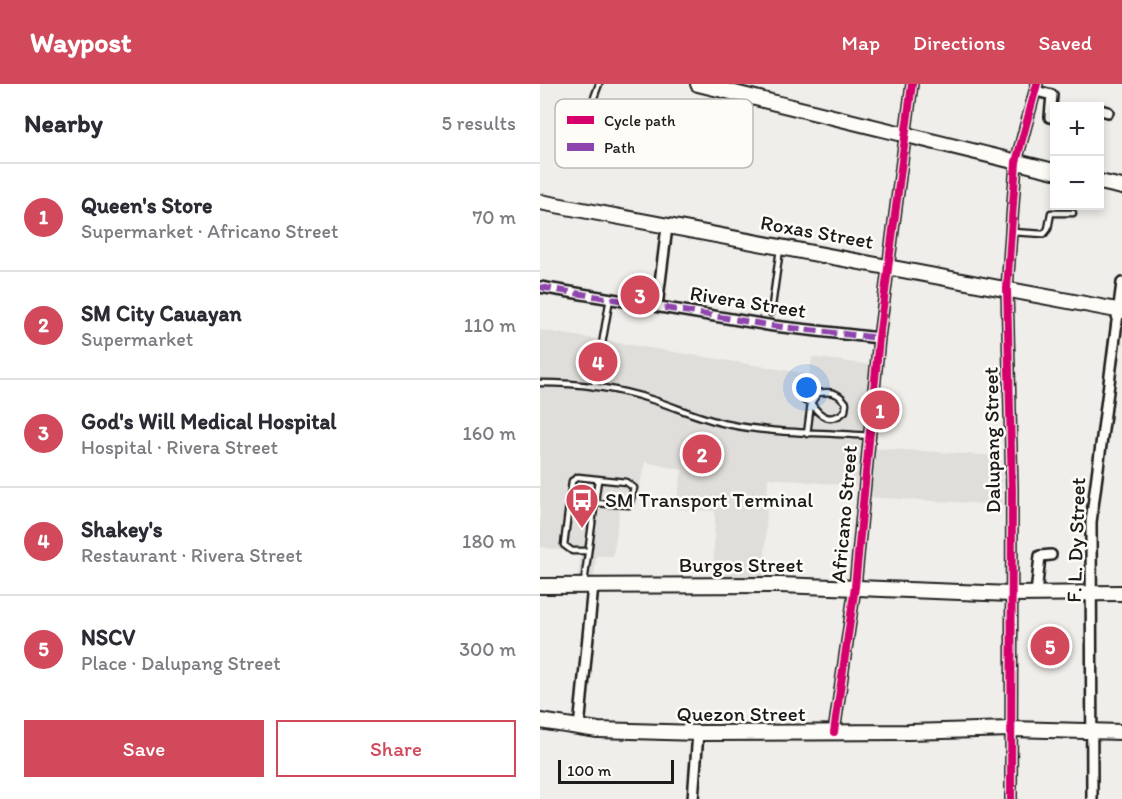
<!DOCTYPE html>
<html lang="en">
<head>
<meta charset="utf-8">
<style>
  body { margin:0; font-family:Itim,sans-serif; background:#f7f7f7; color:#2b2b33 }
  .controls { position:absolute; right:18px; top:18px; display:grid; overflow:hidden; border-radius:0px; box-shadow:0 3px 9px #0003 }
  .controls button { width:54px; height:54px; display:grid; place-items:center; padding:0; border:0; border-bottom:2px solid #e1e1e2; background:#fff; color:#2b2b33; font:30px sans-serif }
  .scale { position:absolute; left:18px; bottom:15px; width:116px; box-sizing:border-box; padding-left:6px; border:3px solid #1c1c1c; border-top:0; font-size:16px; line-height:21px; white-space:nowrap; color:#1c1c1c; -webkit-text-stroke:4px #fdfcf7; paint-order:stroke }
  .you { position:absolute; left:267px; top:304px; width:21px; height:21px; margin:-15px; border:4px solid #fff; border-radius:50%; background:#1a73e8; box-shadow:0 0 0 9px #1a73e833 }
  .badge { display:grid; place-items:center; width:39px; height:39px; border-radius:50%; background:#d1495b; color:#fff; font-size:20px; font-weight:700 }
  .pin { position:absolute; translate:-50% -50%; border:3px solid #fff; box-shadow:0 2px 6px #0006 }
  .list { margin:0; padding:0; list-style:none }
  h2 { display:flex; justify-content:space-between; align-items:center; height:78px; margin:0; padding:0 24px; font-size:26px }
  h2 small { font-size:20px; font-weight:400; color:#7c7c81 }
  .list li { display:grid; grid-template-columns:39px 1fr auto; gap:18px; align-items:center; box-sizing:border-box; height:108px; padding:0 24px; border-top:2px solid #e1e1e2 }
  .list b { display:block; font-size:22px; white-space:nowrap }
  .list p { margin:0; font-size:20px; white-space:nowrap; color:#7c7c81 }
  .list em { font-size:20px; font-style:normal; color:#7c7c81 }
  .actions { display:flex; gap:12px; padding:18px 24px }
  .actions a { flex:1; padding:14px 0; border:2px solid #d1495b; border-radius:0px; text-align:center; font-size:21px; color:#d1495b }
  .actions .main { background:#d1495b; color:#fff }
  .map { position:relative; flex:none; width:582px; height:715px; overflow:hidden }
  header { display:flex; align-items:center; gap:36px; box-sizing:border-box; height:84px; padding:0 30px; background:#d1495b; color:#fff }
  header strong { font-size:28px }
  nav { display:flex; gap:33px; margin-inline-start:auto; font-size:21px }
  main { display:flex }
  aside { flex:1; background:#fff }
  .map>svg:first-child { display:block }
  .built { fill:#e0deda }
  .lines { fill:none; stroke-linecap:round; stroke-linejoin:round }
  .lane-casing { stroke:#1c1c1c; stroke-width:9 }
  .street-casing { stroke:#1c1c1c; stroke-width:14 }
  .secondary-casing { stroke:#1c1c1c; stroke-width:18 }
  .lane { stroke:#fdfcf7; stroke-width:4.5 }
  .street { stroke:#fdfcf7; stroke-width:9 }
  .secondary { stroke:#fdfcf7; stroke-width:14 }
  .quiet { stroke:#8e44ad; stroke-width:6; stroke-dasharray:12 6; stroke-linecap:butt }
  .cycleway-casing { stroke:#fdfcf7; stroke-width:11 }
  .cycleway { stroke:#d6006c; stroke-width:8 }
  .labels { text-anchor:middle; stroke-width:5; stroke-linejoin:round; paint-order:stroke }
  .street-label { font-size:21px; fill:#1c1c1c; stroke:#fdfcf7 }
  .poi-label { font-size:21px; fill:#1c1c1c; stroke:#fdfcf7; text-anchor:start }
  .key { fill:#fdfcf7; stroke:#bab9b5; stroke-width:1.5 }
  .key-label { font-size:16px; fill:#1c1c1c }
</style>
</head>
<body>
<header>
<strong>Waypost</strong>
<nav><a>Map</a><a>Directions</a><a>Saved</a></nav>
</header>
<main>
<aside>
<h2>Nearby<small>5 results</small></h2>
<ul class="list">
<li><span class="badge">1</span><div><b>Queen's Store</b><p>Supermarket · Africano Street</p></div><em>70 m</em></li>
<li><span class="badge">2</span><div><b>SM City Cauayan</b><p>Supermarket</p></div><em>110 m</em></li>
<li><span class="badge">3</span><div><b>God's Will Medical Hospital</b><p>Hospital · Rivera Street</p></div><em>160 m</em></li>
<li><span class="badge">4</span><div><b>Shakey's</b><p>Restaurant · Rivera Street</p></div><em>180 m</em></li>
<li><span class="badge">5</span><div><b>NSCV</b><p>Place · Dalupang Street</p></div><em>300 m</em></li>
</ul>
<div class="actions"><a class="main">Save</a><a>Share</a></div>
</aside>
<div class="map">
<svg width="582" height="715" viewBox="0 0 582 715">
  <rect width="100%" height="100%" fill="#f0eeea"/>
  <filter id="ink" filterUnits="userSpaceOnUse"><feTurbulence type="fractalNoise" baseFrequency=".0167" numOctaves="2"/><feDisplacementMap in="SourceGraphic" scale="12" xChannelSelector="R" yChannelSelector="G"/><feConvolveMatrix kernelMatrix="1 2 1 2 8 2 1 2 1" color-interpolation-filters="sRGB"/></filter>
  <g filter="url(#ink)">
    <path class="built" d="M 0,246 L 269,290 L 272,273 L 332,281 L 321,403 L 228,394 L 224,498 L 173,500 L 175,427 L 135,425 L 142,386 L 105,378 L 95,425 L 80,424 L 73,472 L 56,472 L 54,497 L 37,499 L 41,469 L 0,463 Z
      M 334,364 L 460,372 L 463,421 L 327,413 Z"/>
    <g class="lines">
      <defs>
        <path id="lane" d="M 45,38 L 59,0
          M 472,148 L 504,150 L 508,145 L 511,129 L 533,129
          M 231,229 L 240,165
          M 61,266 L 70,214
          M 0,299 C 37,299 77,304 113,316 C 138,324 162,335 187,340 C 234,350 282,348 329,352
          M 54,303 L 59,276
          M 265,317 L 271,319 C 280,333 291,340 305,327 L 306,319 C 298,308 291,307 278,309 L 271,319 L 267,350
          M 48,467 L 32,467 L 24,461 L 32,397 L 38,393 L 86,398 L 94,404 L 89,421 L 53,419
          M 44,499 L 58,396"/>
        <path id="street" d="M 496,7 L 512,11 L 510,33 L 514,34
          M 560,26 L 568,28
          M 0,203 L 234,242 L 339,254
          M 117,222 L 127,143
          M 496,510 L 500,472 L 511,471
          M 39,644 L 53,502
          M 294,648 L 315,503 L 339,254 L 372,0
          M 153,715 L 158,649
          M 471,715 L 472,406 L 467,205 L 476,78 L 497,0
          M 552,715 L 551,438 L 582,199"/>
        <path id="secondary" d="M 158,0 L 514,87
          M 560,98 L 582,103
          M 0,118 L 582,227
          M 0,502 L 240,501 L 471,510 L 582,509
          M 0,637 L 58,646 L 158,649 L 369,648 L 471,645 L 582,648"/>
      </defs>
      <use href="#lane" class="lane-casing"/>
      <use href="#street" class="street-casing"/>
      <use href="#secondary" class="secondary-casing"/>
      <use href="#lane" class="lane"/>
      <use href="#street" class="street"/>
      <use href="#secondary" class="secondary"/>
      <path class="quiet" d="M 0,203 L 234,242 L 339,254"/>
      <defs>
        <path id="cycleway" d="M 294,648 L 315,503 L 339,254 L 372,0
          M 471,715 L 472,406 L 467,205 L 476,78 L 497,0"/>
      </defs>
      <use href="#cycleway" class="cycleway-casing"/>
      <use href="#cycleway" class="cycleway"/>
    </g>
  </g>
  <defs>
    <symbol id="bus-pin" viewBox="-11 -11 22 30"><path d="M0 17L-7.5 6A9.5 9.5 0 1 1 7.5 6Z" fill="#d1495b" stroke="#fdfcf7"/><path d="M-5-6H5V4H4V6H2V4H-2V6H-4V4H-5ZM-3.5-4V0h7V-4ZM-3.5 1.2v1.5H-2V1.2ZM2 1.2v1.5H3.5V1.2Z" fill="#fff"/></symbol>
  </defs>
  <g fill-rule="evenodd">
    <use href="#bus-pin" x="23" y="397" width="38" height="52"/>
  </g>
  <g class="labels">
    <g class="street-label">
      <text transform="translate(277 148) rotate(10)" y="7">Roxas Street</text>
      <text transform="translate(208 218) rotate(9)" y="7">Rivera Street</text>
      <text transform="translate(452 356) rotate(-91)" y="7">Dalupang Street</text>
      <text transform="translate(304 430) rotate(-85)" y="7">Africano Street</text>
      <text transform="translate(536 456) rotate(-88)" y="7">F. L. Dy Street</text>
      <text x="201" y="488">Burgos Street</text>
      <text x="201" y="637">Quezon Street</text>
    </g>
    <g class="poi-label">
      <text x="65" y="423">SM Transport Terminal</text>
    </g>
  </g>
  <rect x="15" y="15" width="198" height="69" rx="9" class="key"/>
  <rect x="27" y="32" width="27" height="8" fill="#d6006c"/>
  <rect x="27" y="59" width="27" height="8" fill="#8e44ad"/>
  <g class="key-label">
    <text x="64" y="42">Cycle path</text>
    <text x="64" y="69">Path</text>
  </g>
</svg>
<div class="controls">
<button>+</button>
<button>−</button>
</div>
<div class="scale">100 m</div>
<div class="you"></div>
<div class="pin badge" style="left:340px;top:326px">1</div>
<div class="pin badge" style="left:162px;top:370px">2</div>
<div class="pin badge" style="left:100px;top:211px">3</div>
<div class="pin badge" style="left:58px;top:278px">4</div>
<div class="pin badge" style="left:510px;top:562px">5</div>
</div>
</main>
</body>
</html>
